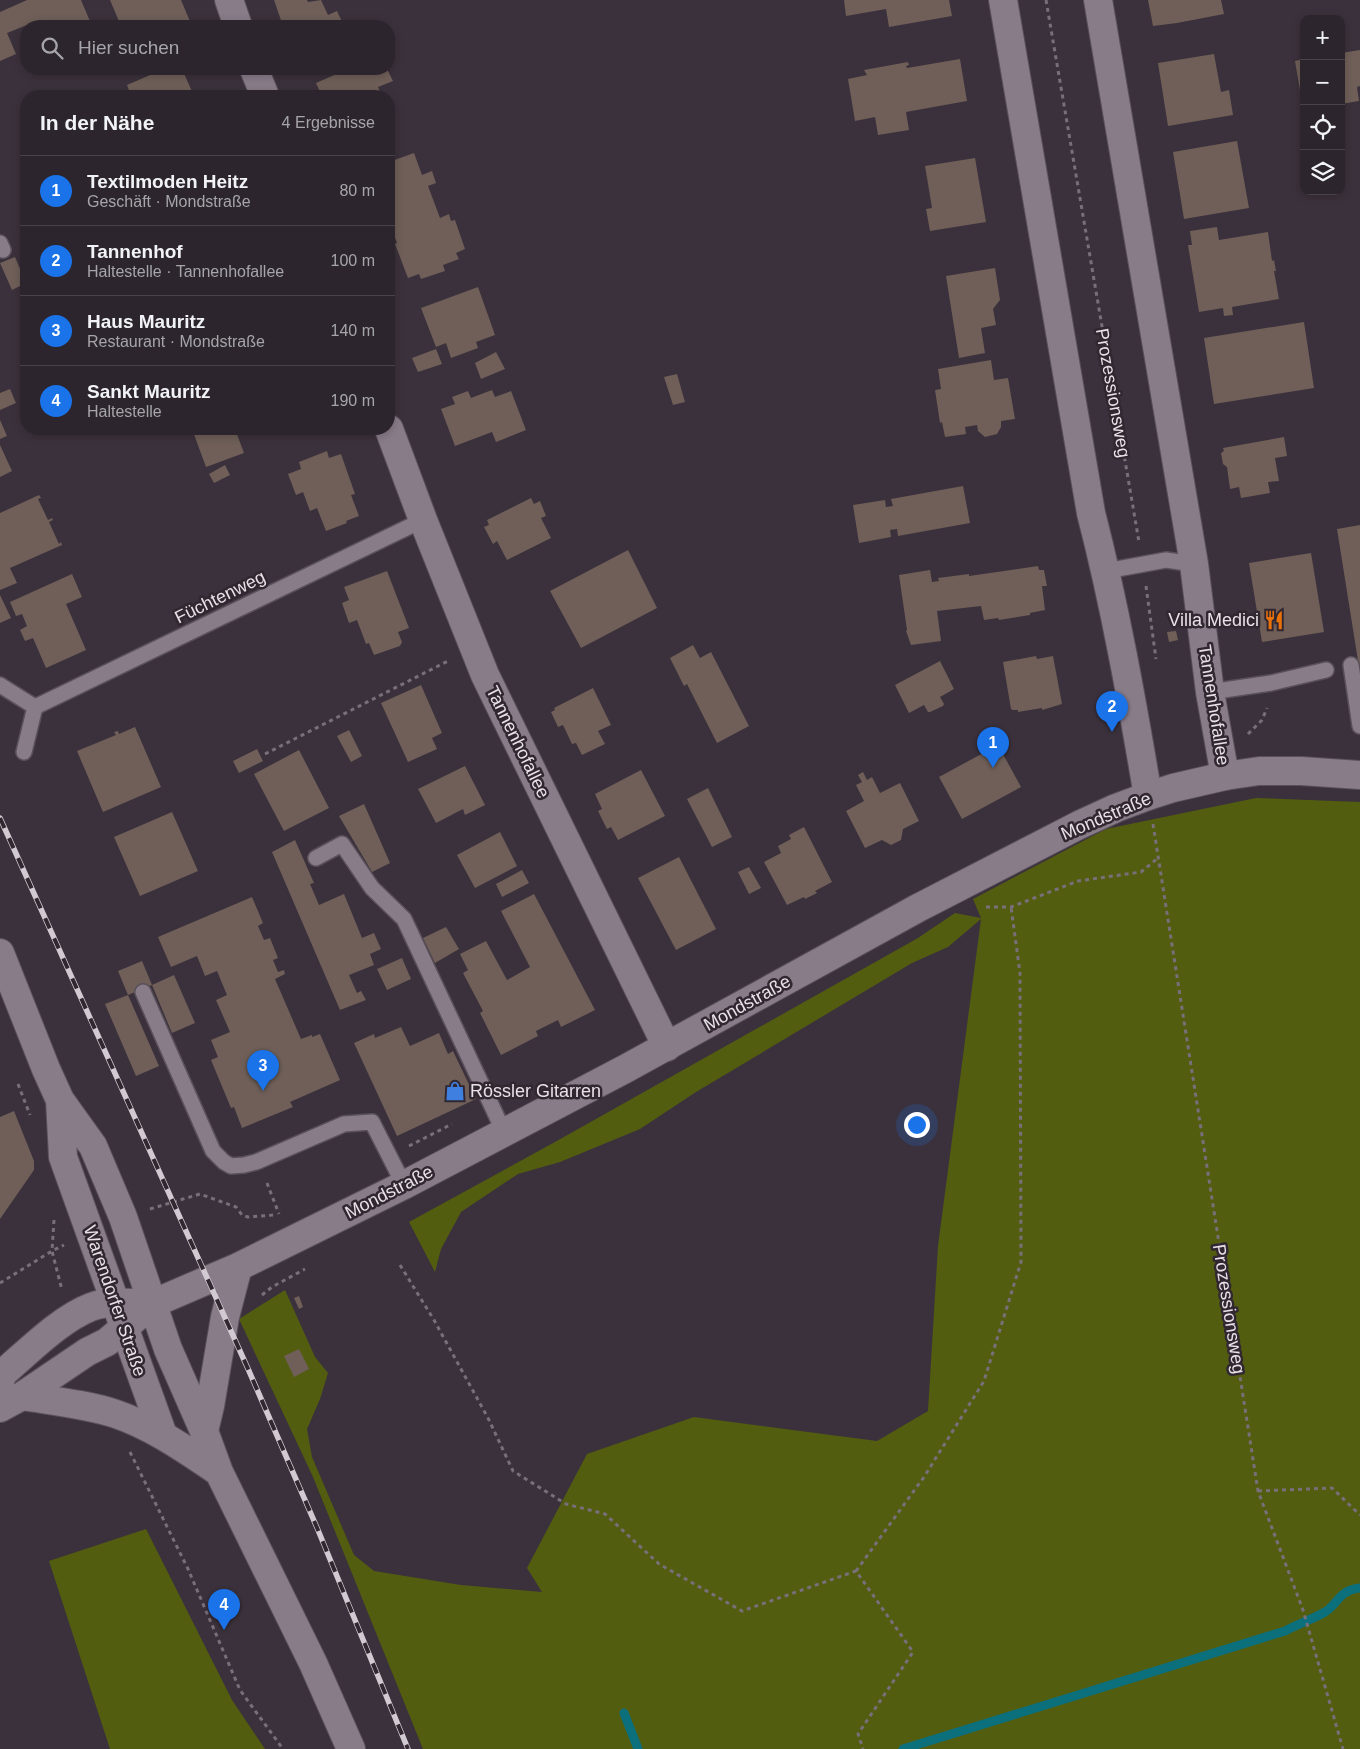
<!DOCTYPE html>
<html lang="de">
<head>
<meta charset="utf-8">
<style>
  body { margin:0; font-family:Arial,sans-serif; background:#383139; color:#f1f3f6 }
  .controls { position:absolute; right:15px; top:15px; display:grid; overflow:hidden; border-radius:10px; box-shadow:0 2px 8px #0003 }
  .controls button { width:45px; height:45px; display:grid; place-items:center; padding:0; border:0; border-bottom:1px solid #484249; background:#2c252d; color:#f1f3f6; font:25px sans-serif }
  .you { position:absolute; left:916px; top:1124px; width:18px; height:18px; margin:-12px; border:4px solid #fff; border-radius:50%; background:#1a73e8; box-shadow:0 0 0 8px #1a73e833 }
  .badge { display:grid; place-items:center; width:32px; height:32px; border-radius:50%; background:#1a73e8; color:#fff; font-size:16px; font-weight:700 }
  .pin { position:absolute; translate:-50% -41px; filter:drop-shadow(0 1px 2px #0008) }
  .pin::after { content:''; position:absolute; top:26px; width:18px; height:15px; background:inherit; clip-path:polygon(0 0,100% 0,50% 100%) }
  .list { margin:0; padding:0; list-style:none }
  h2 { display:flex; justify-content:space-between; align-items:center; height:65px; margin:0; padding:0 20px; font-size:21px }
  h2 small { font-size:16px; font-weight:400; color:#a6a5aa }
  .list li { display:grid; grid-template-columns:32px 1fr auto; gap:15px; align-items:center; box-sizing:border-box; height:70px; padding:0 20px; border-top:1px solid #484249 }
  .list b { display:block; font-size:19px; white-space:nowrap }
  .list p { margin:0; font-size:16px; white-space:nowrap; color:#a6a5aa }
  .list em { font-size:16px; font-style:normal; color:#a6a5aa }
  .icon { flex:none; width:28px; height:28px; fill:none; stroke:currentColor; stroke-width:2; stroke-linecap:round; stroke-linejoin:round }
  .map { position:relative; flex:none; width:1360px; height:1749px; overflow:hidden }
  .search { position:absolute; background:#2c252d; box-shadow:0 2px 8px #0003; left:20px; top:20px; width:375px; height:55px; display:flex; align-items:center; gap:12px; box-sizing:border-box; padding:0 18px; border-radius:20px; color:#a6a5aa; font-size:19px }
  .panel { position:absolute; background:#2c252d; box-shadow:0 2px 8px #0003; left:20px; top:90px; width:375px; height:345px; border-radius:20px }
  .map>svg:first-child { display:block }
  .green { fill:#525d10 }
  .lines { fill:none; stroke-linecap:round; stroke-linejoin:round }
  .stream { stroke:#0c6f7c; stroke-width:9 }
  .building { fill:#6f5f58 }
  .lane-casing { stroke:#59505a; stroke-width:18 }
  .street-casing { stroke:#59505a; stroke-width:30 }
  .secondary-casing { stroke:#59505a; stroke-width:30 }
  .path { stroke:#786f79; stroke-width:3; stroke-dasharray:4 4; stroke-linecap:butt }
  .lane { stroke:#887c89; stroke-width:15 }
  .street { stroke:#887c89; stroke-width:28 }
  .secondary { stroke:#887c89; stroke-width:28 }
  .rail-casing { stroke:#d2cad2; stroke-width:5.5 }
  .rail { stroke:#312731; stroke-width:4; stroke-dasharray:11; stroke-linecap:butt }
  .labels { text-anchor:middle; stroke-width:5; stroke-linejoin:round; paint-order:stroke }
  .street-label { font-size:18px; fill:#e8e1e8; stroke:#312731 }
  .poi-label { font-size:18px; fill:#e8e1e8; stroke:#312731; text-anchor:end }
</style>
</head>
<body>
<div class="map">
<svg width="1360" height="1749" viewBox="0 0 1360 1749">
  <rect width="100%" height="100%" fill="#3b313c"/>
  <path class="green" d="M 1256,798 L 1360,802 L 1360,1749 L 423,1749 L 313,1477 L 239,1319 L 285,1290 L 315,1357 L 328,1373 L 320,1399 L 307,1429 L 312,1457 L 354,1555 L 374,1571 L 461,1585 L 542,1592 L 527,1568 L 587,1454 L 694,1417 L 877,1441 L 928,1411 L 938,1246 L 981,919 L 948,947 L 912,963 L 696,1092 L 640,1129 L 560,1162 L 518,1174 L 461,1212 L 441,1249 L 435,1272 L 409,1222 L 555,1142 L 918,938 L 955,913 L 981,918 L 973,899 L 1106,829 Z
    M 146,1529 L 232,1700 L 265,1749 L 110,1749 L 49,1561 Z"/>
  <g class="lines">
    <path class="stream" d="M 624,1713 L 638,1749
      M 903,1749 L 1285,1631 C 1298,1624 1313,1619 1325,1612 C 1338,1604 1339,1590 1360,1588"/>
  </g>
  <path class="building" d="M 27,0 L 81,0 L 92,26 L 33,26 L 32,23 L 7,33 L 16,54 L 0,61 L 0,12 Z
    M 110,0 L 181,0 L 192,26 L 121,26 Z
    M 274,0 L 307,0 L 308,2 L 321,0 L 328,15 L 337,11 L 344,26 L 283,26 Z
    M 844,0 L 949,0 L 952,16 L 889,27 L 886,9 L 846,16 Z
    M 1148,0 L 1221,0 L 1224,14 L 1177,23 L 1153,26 Z
    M 1360,50 L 1360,86 L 1357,87 L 1359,101 L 1341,104 L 1341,53 Z
    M 1214,54 L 1221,92 L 1229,90 L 1233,115 L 1168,126 L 1158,63 Z
    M 960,59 L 967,101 L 906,112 L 909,130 L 878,135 L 875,117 L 855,121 L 848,79 L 867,75 L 864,70 L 908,62 L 909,65 L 906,66 L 907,68 Z
    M 1304,59 L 1304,95 L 1301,96 L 1295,61 Z
    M 164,69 L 182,69 L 194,96 L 131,96 L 127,85 Z
    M 348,69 L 387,69 L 393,81 L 378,87 L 382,96 L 322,96 L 316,83 Z
    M 1237,141 L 1249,208 L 1184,219 L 1173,152 Z
    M 414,153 L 422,175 L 432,171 L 436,183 L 428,186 L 440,218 L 449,214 L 451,221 L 455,220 L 465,249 L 456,253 L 459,259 L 443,265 L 445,271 L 421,279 L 419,274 L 408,278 L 395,244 L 397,243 L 389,221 L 389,162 Z
    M 975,158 L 986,222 L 930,231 L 926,209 L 932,208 L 925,166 Z
    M 1217,227 L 1219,240 L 1268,232 L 1272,261 L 1274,260 L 1276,271 L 1274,271 L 1279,299 L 1232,307 L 1233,315 L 1224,316 L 1223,308 L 1199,312 L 1188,245 L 1192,245 L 1190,231 Z
    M 15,257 L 26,283 L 12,290 L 0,263 Z
    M 995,268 L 1000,300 L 993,309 L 996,325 L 981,328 L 985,353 L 959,358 L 946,276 Z
    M 478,287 L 495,335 L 476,342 L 478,348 L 451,358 L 446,343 L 436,347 L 421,308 Z
    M 1304,322 L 1314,388 L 1214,404 L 1204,338 Z
    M 436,349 L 442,364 L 418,372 L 412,358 Z
    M 496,352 L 505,369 L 481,379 L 475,363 Z
    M 991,360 L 994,380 L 1008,378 L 1015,419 L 1001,421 L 1001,427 L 997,434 L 985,437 L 978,431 L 977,425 L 965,427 L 966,434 L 945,437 L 942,422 L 940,423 L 935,390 L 941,389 L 938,369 Z
    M 677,374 L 685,402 L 673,405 L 664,377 Z
    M 10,389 L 16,403 L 0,410 L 0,393 Z
    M 492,390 L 495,397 L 511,391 L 526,430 L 496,442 L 492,432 L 455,446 L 441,409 L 455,404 L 452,397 L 468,391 L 471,398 Z
    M 0,420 L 7,436 L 0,439 Z
    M 192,429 L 235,429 L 244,453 L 206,467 Z
    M 1284,437 L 1287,456 L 1275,458 L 1279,481 L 1268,482 L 1270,493 L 1241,498 L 1239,487 L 1230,489 L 1227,467 L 1223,464 L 1221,453 L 1224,451 L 1223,448 Z
    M 0,445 L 12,471 L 0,477 Z
    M 327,451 L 329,458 L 341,454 L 355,494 L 351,495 L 359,516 L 346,521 L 347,523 L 326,531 L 317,508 L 310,511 L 303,492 L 296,495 L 288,474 L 301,469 L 299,462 Z
    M 225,465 L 230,475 L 214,483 L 209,474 Z
    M 963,486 L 970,523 L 898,536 L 897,529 L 890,530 L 891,537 L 859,543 L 853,505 L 885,500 L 886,507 L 893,506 L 891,499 Z
    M 39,495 L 41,498 L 38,499 L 48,520 L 52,518 L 53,520 L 49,522 L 59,544 L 61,542 L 62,545 L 10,568 L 17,583 L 0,590 L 0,513 Z
    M 531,498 L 534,504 L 540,501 L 546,516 L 541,518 L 551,538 L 507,560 L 497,541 L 493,544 L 484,527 L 489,525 L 487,520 Z
    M 1360,525 L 1360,667 L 1359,667 L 1337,529 Z
    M 628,550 L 657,608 L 581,648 L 550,591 Z
    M 1311,553 L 1324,632 L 1262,642 L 1249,563 Z
    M 1038,566 L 1039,570 L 1044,570 L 1046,581 L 1047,586 L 1042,586 L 1045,610 L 1030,613 L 1030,615 L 999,620 L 998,618 L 984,620 L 981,606 L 937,611 L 941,641 L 911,645 L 906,631 L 907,630 L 899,575 L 930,570 L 932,582 L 939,581 L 938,578 L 969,574 L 969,576 Z
    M 387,571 L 409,628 L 398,632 L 402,642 L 400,646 L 374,655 L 369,643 L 366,644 L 357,620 L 349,623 L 342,603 L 349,600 L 344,587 Z
    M 72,574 L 82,597 L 66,604 L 86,650 L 46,668 L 33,638 L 25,641 L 20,630 L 27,626 L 22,614 L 16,616 L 10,602 Z
    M 0,595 L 11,618 L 0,623 Z
    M 1176,631 L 1178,640 L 1169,642 L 1167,632 Z
    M 693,645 L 700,658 L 711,652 L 749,726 L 717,743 L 687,684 L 684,686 L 670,658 Z
    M 1036,656 L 1037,659 L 1053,656 L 1062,704 L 1042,710 L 1042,708 L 1018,712 L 1018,710 L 1013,710 L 1011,709 L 1003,662 Z
    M 940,661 L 954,689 L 940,697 L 944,704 L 943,706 L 930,712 L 928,712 L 924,705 L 909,713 L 895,685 Z
    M 421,685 L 442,733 L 432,738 L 437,749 L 408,762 L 381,703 Z
    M 593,688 L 611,725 L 598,731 L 605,744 L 582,755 L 576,743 L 572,744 L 563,725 L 558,727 L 551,712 L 555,710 L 554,708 Z
    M 135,727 L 161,787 L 103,812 L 77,751 L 116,735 L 114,732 L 118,731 L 119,734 Z
    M 349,730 L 362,756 L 351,762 L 337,736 Z
    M 998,745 L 1021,787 L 962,819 L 939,777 Z
    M 257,749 L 263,761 L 239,773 L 233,761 Z
    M 299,750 L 329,808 L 284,831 L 254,774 Z
    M 465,766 L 485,805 L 465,815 L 463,809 L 436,823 L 418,789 Z
    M 641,770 L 665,816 L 618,840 L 611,827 L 607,829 L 598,811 L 602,809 L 595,794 Z
    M 863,772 L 867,780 L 872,777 L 880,793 L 900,783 L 919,821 L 903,829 L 901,840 L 891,845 L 882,840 L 865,848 L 846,811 L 864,801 L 856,785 L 862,782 L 858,775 Z
    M 708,788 L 732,837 L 712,847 L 687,799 Z
    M 364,804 L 390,863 L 372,872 L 339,816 Z
    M 172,812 L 198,871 L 140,896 L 114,837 Z
    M 804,827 L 832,882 L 815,891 L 817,893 L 805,899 L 804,897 L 787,905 L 764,862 L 781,853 L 778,846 L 791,839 L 789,835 Z
    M 500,832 L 517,866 L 475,888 L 457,855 Z
    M 295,840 L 314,883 L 310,884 L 319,905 L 344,894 L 362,938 L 374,933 L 381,949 L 370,954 L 374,965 L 349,975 L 357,993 L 361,991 L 366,1000 L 340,1010 L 272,852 Z
    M 679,857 L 716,929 L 676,950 L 638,878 Z
    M 749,867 L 761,888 L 749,894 L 738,872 Z
    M 522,870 L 529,883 L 502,897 L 496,884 Z
    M 534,894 L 595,1010 L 561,1027 L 558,1020 L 536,1031 L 538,1036 L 501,1055 L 480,1013 L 483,1011 L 463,973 L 468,970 L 460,954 L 486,941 L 507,980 L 530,967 L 501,911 Z
    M 252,897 L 263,923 L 258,926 L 264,940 L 270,938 L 278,958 L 273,960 L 278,972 L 284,970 L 285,974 L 275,979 L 301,1039 L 312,1035 L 312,1037 L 320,1034 L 340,1080 L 290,1102 L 293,1107 L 242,1128 L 234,1107 L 231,1108 L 211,1060 L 218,1057 L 211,1040 L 230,1032 L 216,1000 L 227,995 L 217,971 L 205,976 L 197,956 L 171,967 L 158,937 Z
    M 446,927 L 459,949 L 435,963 L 423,938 Z
    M 402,958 L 411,979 L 387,990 L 377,969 Z
    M 142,961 L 152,985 L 128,995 L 118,971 Z
    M 174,975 L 195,1023 L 172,1033 L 152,985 Z
    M 128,995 L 159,1066 L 136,1076 L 105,1004 Z
    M 401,1027 L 410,1046 L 439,1033 L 448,1054 L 453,1051 L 476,1099 L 397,1136 L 354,1043 L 374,1034 L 375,1038 Z
    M 14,1111 L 34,1161 L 34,1170 L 0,1219 L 0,1117 Z
    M 299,1296 L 303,1307 L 299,1309 L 294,1298 Z
    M 299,1349 L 309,1369 L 294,1377 L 284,1356 Z"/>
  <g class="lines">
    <defs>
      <path id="lane" d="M 0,243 L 3,250
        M 1106,571 L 1166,560 L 1194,564
        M 1351,665 L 1360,726
        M 0,685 L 35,707 L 24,752
        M 1210,692 L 1271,683 L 1326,670
        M 35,707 L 423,520
        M 316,858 L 342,844 L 372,888 L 404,919 L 504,1132
        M 143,992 L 213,1151 L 224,1162 L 231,1166 L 244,1165 L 256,1162 L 344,1124 L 372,1122 L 404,1185"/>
      <path id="street" d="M 229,0 L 238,26
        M 1003,0 L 1091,513 C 1115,606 1132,701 1148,796
        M 1098,0 L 1194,564 L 1210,692 L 1225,776
        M 254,69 L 265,96
        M 389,429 L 423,520 L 485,675 L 667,1047"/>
      <path id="secondary" d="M 0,953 L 46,1069 L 60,1100 L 93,1146 L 123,1217 L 168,1349 L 204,1431 L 219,1472 L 313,1663 L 351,1749
        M 60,1100 L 63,1157 L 163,1435
        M 0,1382 L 2,1374 C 28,1352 60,1319 91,1307 C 104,1302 119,1302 133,1303
        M 22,1396 C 53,1401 86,1404 116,1414 C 154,1427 186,1450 219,1472
        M 0,1408 L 22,1396 L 87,1352 L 107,1342 L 152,1304 L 238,1267 L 404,1185 L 625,1069 L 918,908 L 1079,825 L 1116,808 L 1148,796 L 1173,788 L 1225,776 L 1259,771 L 1301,771 L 1360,775
        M 204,1431 L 210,1406 L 225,1317 L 238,1267"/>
    </defs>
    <use href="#lane" class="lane-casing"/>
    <use href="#street" class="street-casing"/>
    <use href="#secondary" class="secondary-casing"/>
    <path class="path" d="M 1046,0 L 1139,542
      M 1146,586 L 1156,659
      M 1248,734 L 1262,720 L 1267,708
      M 265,754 L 448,661
      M 1153,824 L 1258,1491 L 1303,1610 L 1343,1749
      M 986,907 L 1011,907 L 1078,881 L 1141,872 L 1158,858
      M 18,1084 L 30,1115
      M 409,1146 L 452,1124
      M 267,1183 L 279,1214
      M 150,1209 L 200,1194 L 236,1207 L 242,1215 L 248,1217 L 274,1215
      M 54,1220 L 52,1251 L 62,1290
      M 400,1265 L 434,1320 L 488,1418 L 513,1471 L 566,1504 L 605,1514 L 659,1564 L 742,1611 L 856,1571 L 913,1652 L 858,1734 L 863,1749
      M 0,1283 L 52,1251 L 64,1245
      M 262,1295 L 272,1287 L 305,1269
      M 130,1452 L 188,1569 L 240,1690 L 283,1749
      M 1258,1491 L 1332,1488 L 1360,1515
      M 856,1571 L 924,1477 L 984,1381 L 1021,1262 L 1020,973 L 1011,907"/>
    <use href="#lane" class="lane"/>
    <use href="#street" class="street"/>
    <use href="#secondary" class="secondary"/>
    <defs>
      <path id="rail" d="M 0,818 L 249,1371 L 318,1530 L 408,1749"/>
    </defs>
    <use href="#rail" class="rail-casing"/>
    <use href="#rail" class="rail"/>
  </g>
  <defs>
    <symbol id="restaurant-bare" viewBox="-9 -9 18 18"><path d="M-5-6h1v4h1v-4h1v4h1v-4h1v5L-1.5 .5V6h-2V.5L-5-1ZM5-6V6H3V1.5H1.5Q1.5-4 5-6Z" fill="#e8710a" stroke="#312731" stroke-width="2.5" paint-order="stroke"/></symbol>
    <symbol id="shop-bare" viewBox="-9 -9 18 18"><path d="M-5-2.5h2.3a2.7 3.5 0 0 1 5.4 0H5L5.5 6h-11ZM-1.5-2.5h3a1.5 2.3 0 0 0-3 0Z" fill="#3f7fe0" stroke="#312731" stroke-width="2.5" paint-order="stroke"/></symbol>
  </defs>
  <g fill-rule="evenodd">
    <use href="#restaurant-bare" x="1260" y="606" width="28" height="28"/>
    <use href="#shop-bare" x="441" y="1077" width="28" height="28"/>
  </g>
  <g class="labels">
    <g class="street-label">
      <text transform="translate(1113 393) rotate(80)" y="6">Prozessionsweg</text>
      <text transform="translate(220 597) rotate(-26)" y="6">Füchtenweg</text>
      <text transform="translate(1214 705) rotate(81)" y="6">Tannenhofallee</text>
      <text transform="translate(518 742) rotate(64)" y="6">Tannenhofallee</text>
      <text transform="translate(1106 816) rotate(-23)" y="6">Mondstraße</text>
      <text transform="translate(747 1003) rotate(-29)" y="6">Mondstraße</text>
      <text transform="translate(389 1192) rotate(-27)" y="6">Mondstraße</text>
      <text transform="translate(115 1301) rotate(71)" y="6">Warendorfer Straße</text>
      <text transform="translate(1229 1309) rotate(81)" y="6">Prozessionsweg</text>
    </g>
    <g class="poi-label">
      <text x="1259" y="626">Villa Medici</text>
      <text x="470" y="1097" text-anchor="start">Rössler Gitarren</text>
    </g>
  </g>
</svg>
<div class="controls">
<button>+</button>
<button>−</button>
<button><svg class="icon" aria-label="locate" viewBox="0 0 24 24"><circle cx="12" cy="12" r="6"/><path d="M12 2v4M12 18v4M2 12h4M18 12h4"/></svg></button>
<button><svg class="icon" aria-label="layers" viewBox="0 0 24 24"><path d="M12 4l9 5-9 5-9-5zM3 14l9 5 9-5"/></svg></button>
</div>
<div class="you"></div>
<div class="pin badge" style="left:993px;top:768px">1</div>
<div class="pin badge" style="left:1112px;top:732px">2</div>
<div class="pin badge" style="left:263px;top:1091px">3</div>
<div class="pin badge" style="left:224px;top:1630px">4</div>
<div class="search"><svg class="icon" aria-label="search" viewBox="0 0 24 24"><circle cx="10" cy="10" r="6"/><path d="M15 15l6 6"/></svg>Hier suchen</div>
<section class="panel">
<h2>In der Nähe<small>4 Ergebnisse</small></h2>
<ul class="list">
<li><span class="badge">1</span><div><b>Textilmoden Heitz</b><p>Geschäft · Mondstraße</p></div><em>80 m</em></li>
<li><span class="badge">2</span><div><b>Tannenhof</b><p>Haltestelle · Tannenhofallee</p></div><em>100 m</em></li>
<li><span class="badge">3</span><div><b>Haus Mauritz</b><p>Restaurant · Mondstraße</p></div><em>140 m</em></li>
<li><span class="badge">4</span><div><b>Sankt Mauritz</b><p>Haltestelle</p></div><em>190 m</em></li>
</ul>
</section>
</div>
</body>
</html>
